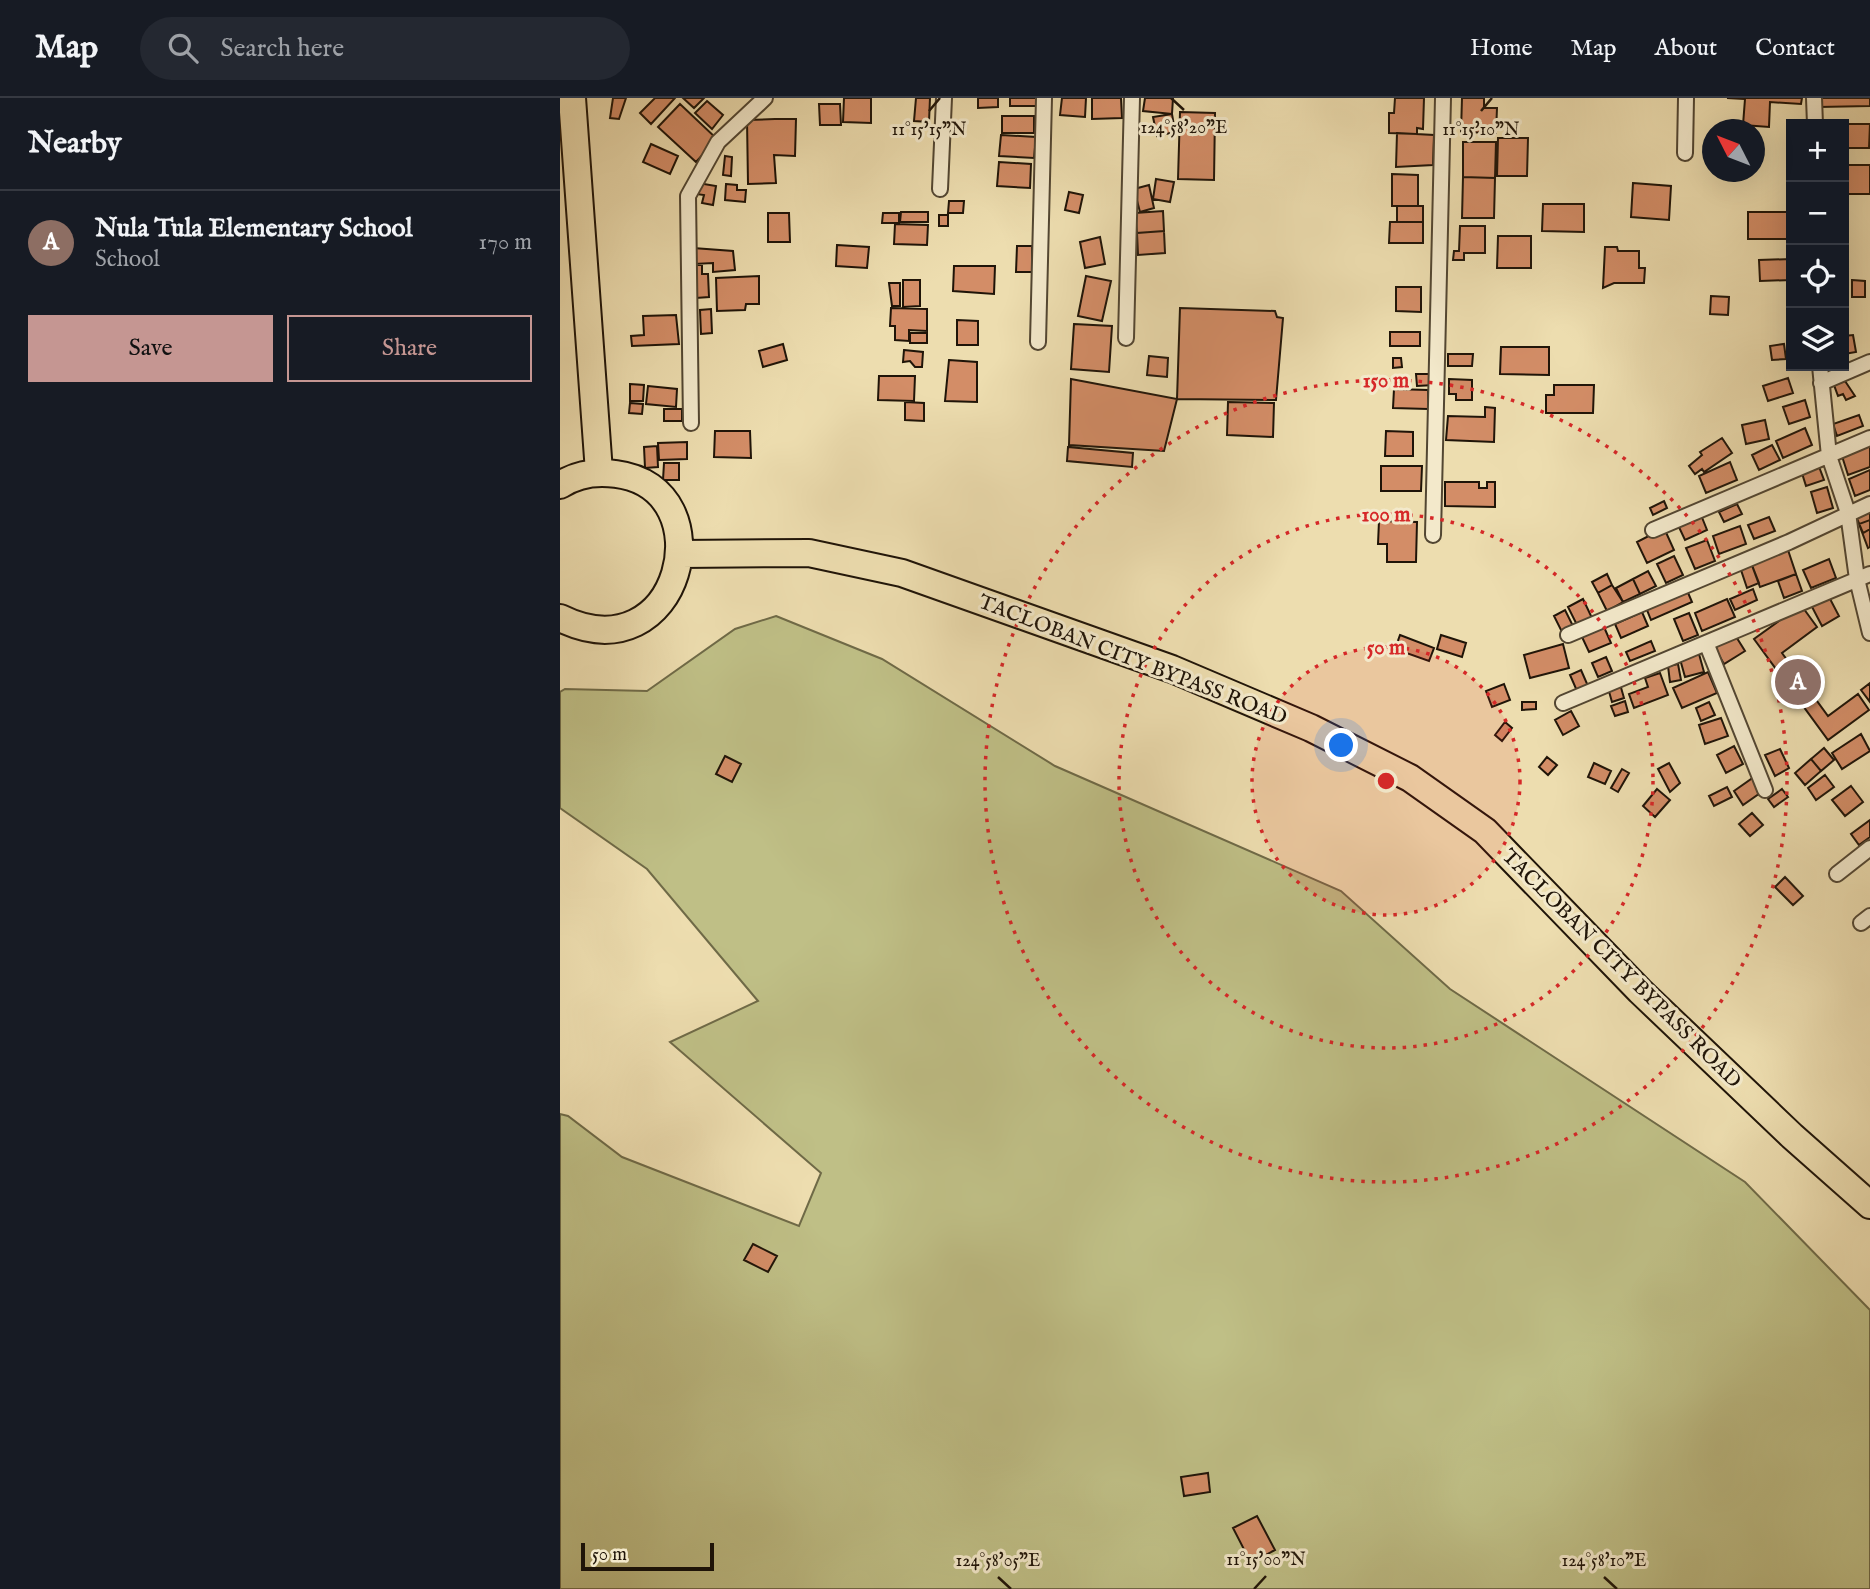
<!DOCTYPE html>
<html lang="en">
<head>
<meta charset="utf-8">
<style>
  body { margin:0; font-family:"IM FELL English",serif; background:#242831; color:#f1f3f6 }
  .controls { position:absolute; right:21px; top:21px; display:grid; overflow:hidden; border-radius:0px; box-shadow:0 7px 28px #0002 }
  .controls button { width:63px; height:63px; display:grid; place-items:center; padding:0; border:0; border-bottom:2px solid #363941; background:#171b24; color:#f1f3f6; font:35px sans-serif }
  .compass { position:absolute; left:1142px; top:21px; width:63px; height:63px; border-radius:50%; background:#171b24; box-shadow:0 7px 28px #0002; rotate:312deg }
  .scale { position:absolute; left:21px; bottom:18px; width:133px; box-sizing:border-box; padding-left:7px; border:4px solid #1f1408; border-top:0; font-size:19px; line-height:24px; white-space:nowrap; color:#1f1408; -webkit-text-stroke:5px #f3e9cb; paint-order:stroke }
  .you { position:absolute; left:782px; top:648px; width:24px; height:24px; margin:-18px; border:5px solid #fff; border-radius:50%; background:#1a73e8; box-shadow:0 0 0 10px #1a73e833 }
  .badge { display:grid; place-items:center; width:46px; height:46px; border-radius:50%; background:#c59692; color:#fff; font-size:23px; font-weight:700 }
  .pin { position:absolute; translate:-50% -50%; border:4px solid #fff; box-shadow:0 2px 7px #0006 }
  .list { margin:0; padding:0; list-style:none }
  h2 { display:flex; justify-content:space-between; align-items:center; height:91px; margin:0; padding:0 28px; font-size:30px }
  h2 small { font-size:23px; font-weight:400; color:#9ea1a6 }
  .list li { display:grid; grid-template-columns:46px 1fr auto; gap:21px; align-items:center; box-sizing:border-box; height:105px; padding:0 28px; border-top:2px solid #363941 }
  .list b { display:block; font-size:26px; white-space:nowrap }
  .list p { margin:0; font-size:23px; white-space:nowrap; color:#9ea1a6 }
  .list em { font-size:23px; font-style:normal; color:#9ea1a6 }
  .actions { display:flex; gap:14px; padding:21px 28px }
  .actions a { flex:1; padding:16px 0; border:2px solid #c59692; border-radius:0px; text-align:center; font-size:24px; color:#c59692 }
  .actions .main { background:#c59692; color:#111 }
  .icon { flex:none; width:38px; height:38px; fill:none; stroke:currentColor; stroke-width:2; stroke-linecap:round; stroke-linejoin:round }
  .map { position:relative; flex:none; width:1310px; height:1491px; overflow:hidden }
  header { display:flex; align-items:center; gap:42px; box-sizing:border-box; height:98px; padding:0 35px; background:#171b24; border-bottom:2px solid #363941 }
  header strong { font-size:33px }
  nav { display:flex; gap:38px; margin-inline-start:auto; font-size:24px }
  .search { width:490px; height:63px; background:#242831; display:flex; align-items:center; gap:18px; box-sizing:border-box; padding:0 24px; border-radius:38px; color:#9ea1a6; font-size:26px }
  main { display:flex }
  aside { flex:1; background:#171b24 }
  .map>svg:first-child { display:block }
  .green { fill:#bfbf86; stroke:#6f6a47; stroke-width:2 }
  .building { fill:#d38d67; stroke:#1f1408; stroke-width:2 }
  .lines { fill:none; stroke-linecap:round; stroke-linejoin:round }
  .street-casing { stroke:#524632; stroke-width:18 }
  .highway-casing { stroke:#1f1408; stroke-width:30 }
  .street { stroke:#f3e9cb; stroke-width:14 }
  .highway { stroke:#edddaf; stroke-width:26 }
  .ticks { fill:none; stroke:#1f1408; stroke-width:2.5 }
  .ring { fill:none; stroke:#d62828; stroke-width:3.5; stroke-dasharray:3.5 7 }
  .labels { text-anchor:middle; stroke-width:6; stroke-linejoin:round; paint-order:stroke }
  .street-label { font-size:21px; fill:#1f1408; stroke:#f3e9cb }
  .ticks-label { font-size:18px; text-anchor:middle; fill:#1f1408; stroke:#f3e9cb; stroke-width:6; stroke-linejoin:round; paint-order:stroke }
  .centre { fill:#d62828; stroke:#f3e9cb; stroke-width:3.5 }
  .ring-label { font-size:21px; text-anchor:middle; font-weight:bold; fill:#d62828; stroke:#f3e9cb; stroke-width:6; stroke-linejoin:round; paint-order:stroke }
</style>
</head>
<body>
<header>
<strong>Map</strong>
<div class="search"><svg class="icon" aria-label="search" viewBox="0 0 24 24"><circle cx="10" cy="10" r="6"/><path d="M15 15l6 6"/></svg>Search here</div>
<nav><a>Home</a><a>Map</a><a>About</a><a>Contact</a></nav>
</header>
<main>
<aside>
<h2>Nearby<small></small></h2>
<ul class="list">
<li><span class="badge" style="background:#8d6e63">A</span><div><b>Nula Tula Elementary School</b><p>School</p></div><em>170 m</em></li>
</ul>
<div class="actions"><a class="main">Save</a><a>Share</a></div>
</aside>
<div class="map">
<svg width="1310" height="1491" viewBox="0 0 1310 1491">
  <rect width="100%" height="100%" fill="#edddaf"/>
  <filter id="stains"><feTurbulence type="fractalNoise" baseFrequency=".00286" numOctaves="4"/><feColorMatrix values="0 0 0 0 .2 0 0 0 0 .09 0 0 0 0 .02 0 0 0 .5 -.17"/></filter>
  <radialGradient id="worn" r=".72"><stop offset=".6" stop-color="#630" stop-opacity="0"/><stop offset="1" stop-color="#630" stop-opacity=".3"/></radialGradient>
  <path class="green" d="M 216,518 L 322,561 L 495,668 L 781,793 L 890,891 L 1185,1084 L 1310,1212 L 1310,1491 L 0,1491 L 0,1016 L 8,1018 L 62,1059 L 239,1128 L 261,1075 L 110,944 L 198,903 L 87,771 L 0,710 L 0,594 L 5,591 L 87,593 L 175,531 Z"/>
  <path class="building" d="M 53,0 L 66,0 L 59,21 L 50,20 Z
    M 95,0 L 115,0 L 91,26 L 80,15 Z
    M 123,0 L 144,0 L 134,10 Z
    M 284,0 L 311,0 L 311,25 L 283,24 Z
    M 356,0 L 370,0 L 369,24 L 354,23 Z
    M 418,0 L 438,0 L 438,9 L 418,10 Z
    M 450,0 L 479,0 L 479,8 L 450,8 Z
    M 502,0 L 526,0 L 525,19 L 500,17 Z
    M 532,0 L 561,0 L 562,20 L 532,21 Z
    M 585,0 L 613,0 L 612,16 L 583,13 Z
    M 835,0 L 864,0 L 863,31 L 857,30 L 857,36 L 829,35 L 829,15 L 834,15 Z
    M 902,0 L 924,0 L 924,10 L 937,10 L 936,35 L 901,34 Z
    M 1167,0 L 1242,0 L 1241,6 L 1210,4 L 1209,29 L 1183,27 L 1185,1 Z
    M 1259,0 L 1310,0 L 1310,8 L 1259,9 Z
    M 147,3 L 163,17 L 152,31 L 135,15 Z
    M 120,6 L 157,41 L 136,64 L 98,29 Z
    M 259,6 L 280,6 L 281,27 L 260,27 Z
    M 620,14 L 655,15 L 654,82 L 618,81 Z
    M 612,16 L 615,34 L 597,38 L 593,19 Z
    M 442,18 L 474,18 L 474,35 L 442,35 Z
    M 215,21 L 236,21 L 235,58 L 214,57 L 216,85 L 188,86 L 187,22 Z
    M 1275,26 L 1310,26 L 1309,50 L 1284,50 L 1284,26 Z
    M 837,35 L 874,37 L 873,67 L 836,69 Z
    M 441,37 L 476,39 L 474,60 L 439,58 Z
    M 938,40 L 968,40 L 967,78 L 937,78 Z
    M 903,44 L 936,44 L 935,80 L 903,79 Z
    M 91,46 L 118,58 L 110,76 L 83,64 Z
    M 165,58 L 172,59 L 171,78 L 163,77 Z
    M 439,64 L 471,66 L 470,90 L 437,88 Z
    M 1284,67 L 1310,67 L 1310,96 L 1284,96 Z
    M 832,76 L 858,77 L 858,108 L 832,108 Z
    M 903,79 L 935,80 L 934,120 L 902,120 Z
    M 596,81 L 614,84 L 610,104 L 593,101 Z
    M 138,85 L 156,88 L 153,107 L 142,105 L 144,97 L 136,96 Z
    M 1073,85 L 1111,88 L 1109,122 L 1071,119 Z
    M 166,86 L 177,87 L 177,92 L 186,92 L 185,104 L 165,102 Z
    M 589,87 L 594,110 L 580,114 L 574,91 Z
    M 509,94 L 523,97 L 519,115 L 505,112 Z
    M 389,103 L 404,103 L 403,115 L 388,115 Z
    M 983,106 L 1024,106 L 1024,134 L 982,133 Z
    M 837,108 L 863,108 L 863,124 L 837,124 Z
    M 603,113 L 604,133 L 577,135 L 575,115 Z
    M 341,114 L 368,114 L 368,124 L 340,124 Z
    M 1188,114 L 1227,114 L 1227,141 L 1188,141 Z
    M 208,115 L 229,115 L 230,144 L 208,144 Z
    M 323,115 L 339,115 L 339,125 L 322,125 Z
    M 379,117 L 388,117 L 388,128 L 379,128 Z
    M 830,124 L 863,124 L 863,145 L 829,145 Z
    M 335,126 L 368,127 L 367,147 L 334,146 Z
    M 900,128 L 925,128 L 925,155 L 904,155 L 904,162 L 893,162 L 894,153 L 899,153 Z
    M 604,133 L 605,155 L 578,157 L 577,135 Z
    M 938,138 L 971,138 L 971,170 L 937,170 Z
    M 540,139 L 545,166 L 525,170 L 520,144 Z
    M 277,147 L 309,149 L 307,170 L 276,168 Z
    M 457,148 L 472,148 L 472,174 L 456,174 Z
    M 1045,149 L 1057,149 L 1058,153 L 1079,153 L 1079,170 L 1085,170 L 1084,185 L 1054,185 L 1043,190 Z
    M 133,150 L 173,153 L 175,172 L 153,174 L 153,165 L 134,166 Z
    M 1231,161 L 1231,182 L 1200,183 L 1199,162 Z
    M 134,167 L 142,167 L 142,176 L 148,176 L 149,199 L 136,200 Z
    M 394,168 L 435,168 L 434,196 L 393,193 Z
    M 199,178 L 199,206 L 186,206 L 185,212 L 157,213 L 156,180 Z
    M 526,178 L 551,183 L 542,223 L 518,218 Z
    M 343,182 L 360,182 L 360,208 L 343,209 Z
    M 1292,182 L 1305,183 L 1305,199 L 1292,199 Z
    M 329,185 L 340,185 L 340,208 L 332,208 Z
    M 836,189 L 861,189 L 861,214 L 836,213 Z
    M 1151,198 L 1169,199 L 1168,217 L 1150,216 Z
    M 331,210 L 367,211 L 367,233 L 349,232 L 349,243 L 335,242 L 335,228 L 330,228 Z
    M 620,210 L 715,213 L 717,219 L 723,220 L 716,302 L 617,301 Z
    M 151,211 L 152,235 L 141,236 L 140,212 Z
    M 116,217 L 119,246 L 72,248 L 71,238 L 84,237 L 83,218 Z
    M 397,222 L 418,223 L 418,247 L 397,247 Z
    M 514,226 L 552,228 L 549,274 L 511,271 Z
    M 830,234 L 860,234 L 860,248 L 830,248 Z
    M 350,235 L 367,235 L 367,245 L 350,245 Z
    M 1293,237 L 1296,254 L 1284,256 L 1284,238 Z
    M 223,246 L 227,262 L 203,269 L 199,253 Z
    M 1224,246 L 1226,261 L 1212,262 L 1210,248 Z
    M 941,249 L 989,249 L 989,277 L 940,276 Z
    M 344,252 L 363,254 L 362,269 L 355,269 L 350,263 L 343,264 Z
    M 888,256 L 913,256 L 912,268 L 888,268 Z
    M 589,258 L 608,260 L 607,279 L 587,277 Z
    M 833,260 L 841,260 L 842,269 L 833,270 Z
    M 389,262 L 417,264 L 417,304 L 385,303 Z
    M 856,276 L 874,276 L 874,287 L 857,288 Z
    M 319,278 L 355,278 L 354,303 L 318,302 Z
    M 1228,280 L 1233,295 L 1208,303 L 1203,288 Z
    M 511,281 L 617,301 L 604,353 L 509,347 Z
    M 889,281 L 912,282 L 912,302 L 896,302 L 896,296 L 889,296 Z
    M 1285,283 L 1295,298 L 1286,302 L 1283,296 L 1278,298 L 1274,287 Z
    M 70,286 L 84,287 L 83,303 L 70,303 Z
    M 994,287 L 1034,287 L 1033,315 L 986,315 L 986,297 L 994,297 Z
    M 88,288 L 117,291 L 116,309 L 86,306 Z
    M 834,291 L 868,292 L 868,311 L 833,310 Z
    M 1245,302 L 1250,319 L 1229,326 L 1223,309 Z
    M 345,304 L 364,305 L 364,323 L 345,322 Z
    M 668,304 L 714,305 L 713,339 L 667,337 Z
    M 70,305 L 83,306 L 82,316 L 69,315 Z
    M 925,309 L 935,310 L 934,344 L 886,342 L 888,318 L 925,319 Z
    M 104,311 L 122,311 L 122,323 L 104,323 Z
    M 1299,317 L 1303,328 L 1277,338 L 1273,326 Z
    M 1205,322 L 1209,341 L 1186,346 L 1182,327 Z
    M 1245,330 L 1252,347 L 1223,360 L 1216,343 Z
    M 155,333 L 190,333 L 191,360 L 154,359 Z
    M 826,333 L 853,334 L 853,358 L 825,358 Z
    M 1162,340 L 1172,355 L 1144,374 L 1142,371 L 1135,376 L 1129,368 L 1142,357 L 1140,354 Z
    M 127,344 L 127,361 L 99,362 L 98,345 Z
    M 1310,345 L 1310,369 L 1288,377 L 1281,355 Z
    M 1212,347 L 1220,362 L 1199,372 L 1192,357 Z
    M 97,348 L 98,369 L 85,370 L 84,349 Z
    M 508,349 L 573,355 L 572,369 L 507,363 Z
    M 1170,364 L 1177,382 L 1146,395 L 1139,378 Z
    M 104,365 L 119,365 L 119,382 L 103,382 Z
    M 1258,366 L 1264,382 L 1246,388 L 1241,372 Z
    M 821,368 L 862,368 L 861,393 L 821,393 Z
    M 1310,372 L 1310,392 L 1295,398 L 1289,381 Z
    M 885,384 L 919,384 L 919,390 L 927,390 L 927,384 L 935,384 L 935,409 L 885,408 Z
    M 1267,389 L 1273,410 L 1257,415 L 1251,394 Z
    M 1104,403 L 1107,410 L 1093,417 L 1090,410 Z
    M 1177,406 L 1182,416 L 1164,424 L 1159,414 Z
    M 1310,410 L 1310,431 L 1303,435 L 1295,416 Z
    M 1141,417 L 1147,432 L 1125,442 L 1118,427 Z
    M 1209,419 L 1215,433 L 1194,441 L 1188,427 Z
    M 1310,422 L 1310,449 L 1308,450 L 1299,426 Z
    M 819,423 L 857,424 L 856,464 L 827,464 L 827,446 L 818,446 Z
    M 1180,428 L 1186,446 L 1159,456 L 1153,438 Z
    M 1104,430 L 1114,452 L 1087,465 L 1077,444 Z
    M 1147,442 L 1155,463 L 1135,471 L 1126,450 Z
    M 1227,449 L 1236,476 L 1200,489 L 1190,462 Z
    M 1114,458 L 1123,477 L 1106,485 L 1097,466 Z
    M 1269,461 L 1276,480 L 1251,490 L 1243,472 Z
    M 1190,462 L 1199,485 L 1187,490 L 1179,466 Z
    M 1088,473 L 1096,488 L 1080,496 L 1073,481 Z
    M 1047,476 L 1052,487 L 1038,495 L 1032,484 Z
    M 1236,476 L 1242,493 L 1224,500 L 1218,483 Z
    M 1073,481 L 1080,496 L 1063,504 L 1056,490 Z
    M 1052,487 L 1063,504 L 1047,513 L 1038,495 Z
    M 1126,490 L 1132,504 L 1091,522 L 1085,507 Z
    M 1193,491 L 1197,502 L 1175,512 L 1170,501 Z
    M 1268,497 L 1279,518 L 1262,528 L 1251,507 Z
    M 1023,501 L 1032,520 L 1017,527 L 1008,509 Z
    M 1167,501 L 1175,519 L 1142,533 L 1135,515 Z
    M 1241,507 L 1257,529 L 1222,555 L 1268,618 L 1298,596 L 1309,612 L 1268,642 L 1194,541 Z
    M 1005,512 L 1013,528 L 1002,534 L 994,518 Z
    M 1082,514 L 1088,528 L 1061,540 L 1055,526 Z
    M 1129,515 L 1138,537 L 1123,543 L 1114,521 Z
    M 1044,529 L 1051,545 L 1029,554 L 1022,539 Z
    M 840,537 L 874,550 L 869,563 L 835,551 Z
    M 881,537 L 906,545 L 902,559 L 877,551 Z
    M 1175,537 L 1185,553 L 1164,566 L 1154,549 Z
    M 1091,543 L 1095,553 L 1070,563 L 1066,554 Z
    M 1003,546 L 1009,570 L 970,580 L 964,557 Z
    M 1139,556 L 1144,574 L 1125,579 L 1120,561 Z
    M 1046,559 L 1052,573 L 1038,579 L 1032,565 Z
    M 1118,566 L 1121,582 L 1110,584 L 1108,568 Z
    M 1021,572 L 1028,588 L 1017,593 L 1010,577 Z
    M 1148,574 L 1157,595 L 1122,610 L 1113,590 Z
    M 1100,575 L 1108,597 L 1074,610 L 1069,596 L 1088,589 L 1085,580 Z
    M 1310,585 L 1310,604 L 1301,592 Z
    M 944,586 L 950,602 L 932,609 L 926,593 Z
    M 1060,586 L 1064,600 L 1052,604 L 1048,590 Z
    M 1065,603 L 1068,614 L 1055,618 L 1051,608 Z
    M 962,604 L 976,604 L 976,611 L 962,612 Z
    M 1149,604 L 1155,617 L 1141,623 L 1136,610 Z
    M 1011,613 L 1019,628 L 1003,637 L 995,622 Z
    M 1161,620 L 1168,638 L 1145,646 L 1139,627 Z
    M 945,624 L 952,630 L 942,643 L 935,637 Z
    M 1301,636 L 1310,653 L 1282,671 L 1272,655 Z
    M 1174,648 L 1183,666 L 1166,675 L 1157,657 Z
    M 1264,650 L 1274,662 L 1261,673 L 1251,661 Z
    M 1220,651 L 1229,670 L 1215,678 L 1205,657 Z
    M 165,658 L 181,666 L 172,684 L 156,676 Z
    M 987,659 L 997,667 L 988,677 L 979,669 Z
    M 1251,661 L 1261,673 L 1245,687 L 1235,675 Z
    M 1034,665 L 1051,673 L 1045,686 L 1028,679 Z
    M 1109,665 L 1120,685 L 1110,694 L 1098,671 Z
    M 1062,671 L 1069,675 L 1058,694 L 1051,690 Z
    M 1265,677 L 1274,689 L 1256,702 L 1248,690 Z
    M 1194,679 L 1203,693 L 1183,707 L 1174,693 Z
    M 1291,688 L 1303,704 L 1285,718 L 1272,702 Z
    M 1167,689 L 1172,699 L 1154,708 L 1149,698 Z
    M 1097,691 L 1110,702 L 1095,719 L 1083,708 Z
    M 1222,691 L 1228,699 L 1214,709 L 1208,701 Z
    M 1192,715 L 1203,727 L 1190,738 L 1179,726 Z
    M 1310,722 L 1310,739 L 1299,747 L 1291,736 Z
    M 1225,779 L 1243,798 L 1233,807 L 1215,789 Z
    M 193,1146 L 217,1158 L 208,1174 L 184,1162 Z
    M 648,1375 L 650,1394 L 624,1398 L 621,1379 Z
    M 697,1418 L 715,1452 L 691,1465 L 673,1430 Z"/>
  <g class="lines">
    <defs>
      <path id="street" d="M 1254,0 L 1255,26
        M 1125,55 L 1126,0
        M 380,91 L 384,0
        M 566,240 L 572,0
        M 478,244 L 484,0
        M 1260,268 L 1269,358 L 1288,415 L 1297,481 L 1310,535
        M 1261,285 L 1310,264
        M 131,325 L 128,98 L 158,44 L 205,0
        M 1093,432 L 1310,340
        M 873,437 L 883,0
        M 1008,537 L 1229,444 L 1310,406
        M 1147,547 L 1205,692
        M 1003,605 L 1310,476
        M 1277,776 L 1310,750
        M 1301,825 L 1310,818"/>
      <path id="highway" d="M 12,0 L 39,374
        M 0,387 C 17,376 35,373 56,376 C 167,390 121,580 0,520
        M 121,456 L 249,455 L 342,475 L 612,571 L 751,630 L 850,680 L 925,733 L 1080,893 L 1232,1038 L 1310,1107"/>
    </defs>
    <use href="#street" class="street-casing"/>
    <use href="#highway" class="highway-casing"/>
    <use href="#street" class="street"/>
    <use href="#highway" class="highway"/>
  </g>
  <path class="ticks" d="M 611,0 L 624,12M 369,13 L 380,0M 921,13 L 932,0M 438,1479 L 451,1491M 1044,1479 L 1057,1491M 694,1491 L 706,1478"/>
  <circle cx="826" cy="683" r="134" fill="#d62828" fill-opacity=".12"/>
  <g class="ring">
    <circle cx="826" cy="683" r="134"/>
    <circle cx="826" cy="683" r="267"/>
    <circle cx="826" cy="683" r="401"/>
  </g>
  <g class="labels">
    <g class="street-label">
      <text transform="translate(573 561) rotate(21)" y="7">TACLOBAN CITY BYPASS ROAD</text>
      <text transform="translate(1062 870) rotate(45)" y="7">TACLOBAN CITY BYPASS ROAD</text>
    </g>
  </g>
  <g class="ticks-label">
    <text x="624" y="35">124°58'20"E</text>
    <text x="369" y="37">11°15'15"N</text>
    <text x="921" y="37">11°15'10"N</text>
    <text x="706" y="1467">11°15'00"N</text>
    <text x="438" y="1468">124°58'05"E</text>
    <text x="1044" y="1468">124°58'10"E</text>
  </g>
  <circle cx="826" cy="683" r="10" class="centre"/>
  <g class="ring-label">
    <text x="826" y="289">150 m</text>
    <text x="826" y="423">100 m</text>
    <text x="826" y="556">50 m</text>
  </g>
  <rect width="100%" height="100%" filter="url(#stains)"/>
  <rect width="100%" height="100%" fill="url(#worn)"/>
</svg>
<div class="controls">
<button>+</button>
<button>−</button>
<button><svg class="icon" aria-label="locate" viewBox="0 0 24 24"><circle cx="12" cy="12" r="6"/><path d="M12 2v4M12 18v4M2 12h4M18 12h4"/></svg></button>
<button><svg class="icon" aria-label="layers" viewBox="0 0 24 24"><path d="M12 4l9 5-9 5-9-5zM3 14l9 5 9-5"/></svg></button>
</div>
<svg class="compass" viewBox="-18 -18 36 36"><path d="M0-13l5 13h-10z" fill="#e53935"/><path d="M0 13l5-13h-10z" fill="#9ea1a6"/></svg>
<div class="scale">50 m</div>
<div class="you"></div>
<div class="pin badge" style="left:1238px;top:584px;background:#8d6e63">A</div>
</div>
</main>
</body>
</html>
